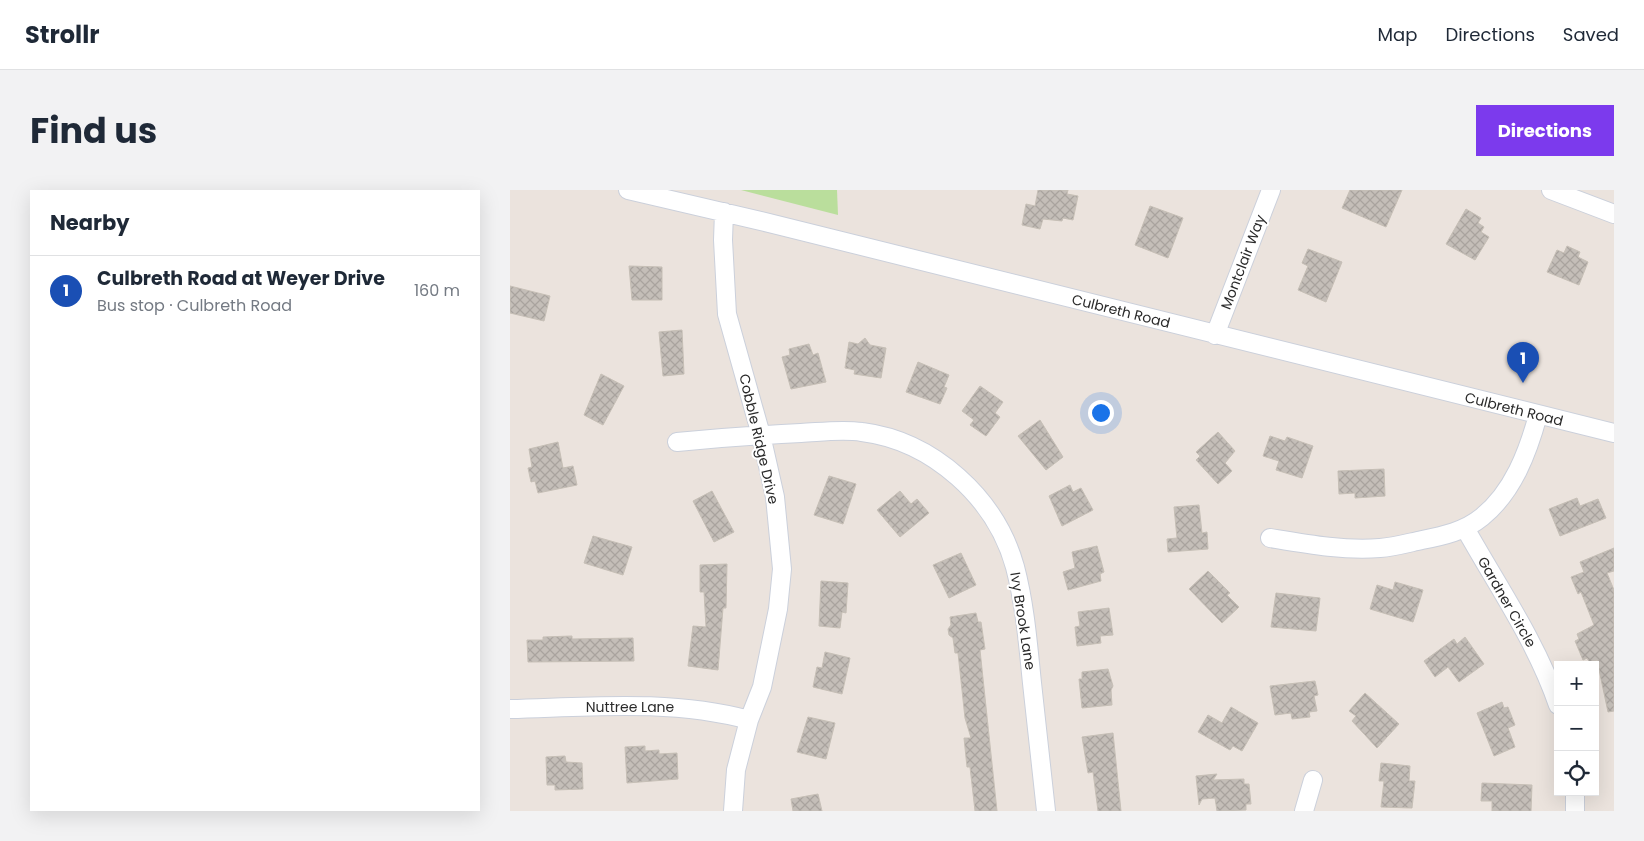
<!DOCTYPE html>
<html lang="en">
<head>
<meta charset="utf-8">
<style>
  body { margin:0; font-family:Poppins,sans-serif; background:#f2f2f3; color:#1f2937 }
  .controls { position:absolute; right:15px; bottom:15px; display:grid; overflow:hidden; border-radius:0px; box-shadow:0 5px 20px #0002 }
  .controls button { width:45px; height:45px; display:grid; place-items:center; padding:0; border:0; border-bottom:1px solid #e0e1e3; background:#fff; color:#1f2937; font:25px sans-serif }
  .you { position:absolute; left:590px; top:222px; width:18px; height:18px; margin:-12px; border:4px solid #fff; border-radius:50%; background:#1a73e8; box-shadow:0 0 0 8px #1a73e833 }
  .badge { display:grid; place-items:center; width:32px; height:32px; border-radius:50%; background:#7c3aed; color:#fff; font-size:16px; font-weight:700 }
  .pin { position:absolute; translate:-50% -41px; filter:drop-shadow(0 1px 2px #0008) }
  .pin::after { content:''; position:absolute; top:26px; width:18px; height:15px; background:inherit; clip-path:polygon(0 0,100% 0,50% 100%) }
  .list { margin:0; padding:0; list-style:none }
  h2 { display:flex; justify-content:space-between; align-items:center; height:65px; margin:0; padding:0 20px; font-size:21px }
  h2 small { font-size:16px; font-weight:400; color:#747a83 }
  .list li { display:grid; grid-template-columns:32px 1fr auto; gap:15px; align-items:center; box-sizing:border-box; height:70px; padding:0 20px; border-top:1px solid #e0e1e3 }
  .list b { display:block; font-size:19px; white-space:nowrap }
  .list p { margin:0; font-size:16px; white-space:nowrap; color:#747a83 }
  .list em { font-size:16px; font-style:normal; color:#747a83 }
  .icon { flex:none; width:28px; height:28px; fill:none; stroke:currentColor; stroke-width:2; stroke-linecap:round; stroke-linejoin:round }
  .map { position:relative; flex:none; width:1104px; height:621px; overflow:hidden; border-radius:0px }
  header { display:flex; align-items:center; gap:30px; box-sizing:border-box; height:70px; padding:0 25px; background:#fff; border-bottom:1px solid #e0e1e3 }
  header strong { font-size:24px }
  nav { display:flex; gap:28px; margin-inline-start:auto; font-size:18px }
  .intro { display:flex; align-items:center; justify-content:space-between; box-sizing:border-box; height:120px; padding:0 30px }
  h1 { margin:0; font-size:35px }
  .button { padding:12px 22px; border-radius:0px; background:#7c3aed; color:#fff; font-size:18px; font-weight:700 }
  main { display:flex; gap:30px; padding:0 30px }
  aside { flex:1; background:#fff; border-radius:0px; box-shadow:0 5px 20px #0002 }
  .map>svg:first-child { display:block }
  .park { fill:#bade9c }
  .building { fill:url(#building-cross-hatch); stroke:#c6bfb6 }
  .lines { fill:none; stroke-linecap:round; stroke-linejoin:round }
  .minor-casing { stroke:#cbd0db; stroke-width:20 }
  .minor { stroke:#fff; stroke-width:18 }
  .labels { text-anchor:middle; stroke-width:4; stroke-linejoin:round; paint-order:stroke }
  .street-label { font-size:14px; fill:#2a2a2a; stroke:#fff }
</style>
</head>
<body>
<header>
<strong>Strollr</strong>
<nav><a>Map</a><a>Directions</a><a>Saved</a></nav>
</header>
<div class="intro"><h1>Find us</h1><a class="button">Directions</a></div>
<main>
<aside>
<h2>Nearby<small></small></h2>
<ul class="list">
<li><span class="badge" style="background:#1a4fb4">1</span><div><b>Culbreth Road at Weyer Drive</b><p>Bus stop · Culbreth Road</p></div><em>160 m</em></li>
</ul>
</aside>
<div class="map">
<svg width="1104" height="621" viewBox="0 0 1104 621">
  <defs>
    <pattern id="building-cross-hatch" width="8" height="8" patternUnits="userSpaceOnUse" patternTransform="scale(1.25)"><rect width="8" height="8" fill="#c4beb8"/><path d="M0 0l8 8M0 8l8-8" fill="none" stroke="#a9a39e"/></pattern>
  </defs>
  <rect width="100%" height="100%" fill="#ebe3dd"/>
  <path class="park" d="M 231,0 L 327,0 L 328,25 Z"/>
  <path class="building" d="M 528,0 L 558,0 L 557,4 L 568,6 L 563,30 L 553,28 L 552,31 L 533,29 L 530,39 L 512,35 L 516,14 L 525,16 Z
    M 840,0 L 892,0 L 876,37 L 832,18 Z
    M 640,16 L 673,28 L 658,68 L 625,55 Z
    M 956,19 L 971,28 L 968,33 L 974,37 L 971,42 L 979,47 L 965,70 L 936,54 Z
    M 1057,56 L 1070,62 L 1068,67 L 1078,72 L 1069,95 L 1037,82 L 1047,60 L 1054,63 Z
    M 798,59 L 832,72 L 816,112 L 788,100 L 798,76 L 792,73 Z
    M 119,76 L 152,77 L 152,110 L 122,110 Z
    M 0,96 L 40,106 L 34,131 L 0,123 Z
    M 172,140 L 174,184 L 153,186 L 149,142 Z
    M 355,148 L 360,155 L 376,158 L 371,188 L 344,184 L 345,180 L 335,178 L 339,152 L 348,154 Z
    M 299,154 L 303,165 L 308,163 L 316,192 L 281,199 L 272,167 L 280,165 L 279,159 Z
    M 408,172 L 439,185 L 434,197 L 437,198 L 430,214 L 396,202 Z
    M 91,184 L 114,196 L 93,235 L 74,225 Z
    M 470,196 L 493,212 L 485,223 L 490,227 L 476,246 L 460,235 L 464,230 L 452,221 Z
    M 530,230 L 553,267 L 536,280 L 508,246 Z
    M 708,242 L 725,261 L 715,273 L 722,281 L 708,294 L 686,270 L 690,266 L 686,262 Z
    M 760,246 L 775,251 L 777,247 L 803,256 L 792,288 L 766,280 L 769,271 L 753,266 Z
    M 48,252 L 53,278 L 63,276 L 67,295 L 28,303 L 25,291 L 21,292 L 18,278 L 22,277 L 19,259 Z
    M 874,279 L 875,306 L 845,308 L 845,303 L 829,304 L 828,281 Z
    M 319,286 L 346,294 L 333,334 L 304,325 Z
    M 560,295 L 563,302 L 571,298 L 583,320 L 552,336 L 539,306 Z
    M 202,301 L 224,342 L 204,352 L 183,311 Z
    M 390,301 L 401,314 L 407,309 L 419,323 L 390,347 L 367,320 Z
    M 1067,308 L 1070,316 L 1088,309 L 1096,328 L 1050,346 L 1039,319 Z
    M 689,315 L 692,343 L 697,342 L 698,359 L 658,362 L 657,349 L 667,348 L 664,317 Z
    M 83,346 L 122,357 L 113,385 L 74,373 Z
    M 587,356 L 594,382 L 590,384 L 591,391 L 558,400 L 553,382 L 565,378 L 562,362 Z
    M 1104,358 L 1104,381 L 1097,383 L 1104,400 L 1104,521 L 1098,522 L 1087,470 L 1080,473 L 1077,468 L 1073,470 L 1065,451 L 1069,449 L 1067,444 L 1084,435 L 1071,402 L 1068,404 L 1061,387 L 1074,382 L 1070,372 Z
    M 451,363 L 466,395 L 439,408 L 423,375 Z
    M 217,374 L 216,418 L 213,418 L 208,480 L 178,476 L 183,436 L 196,437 L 194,402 L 190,402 L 190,375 Z
    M 698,381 L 720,403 L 717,405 L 729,417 L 712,433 L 679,399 Z
    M 311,391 L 338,393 L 336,423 L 332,422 L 330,438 L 309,436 Z
    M 885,392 L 913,400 L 903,432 L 860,419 L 867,395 L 883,400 Z
    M 766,403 L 810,408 L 806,441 L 761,437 Z
    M 599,418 L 603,445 L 590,446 L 591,453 L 567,456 L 565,437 L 570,436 L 568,422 Z
    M 466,423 L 468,432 L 471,432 L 475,459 L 470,460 L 487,621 L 465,621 L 460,577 L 457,577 L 454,548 L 461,548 L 455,528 L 448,463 L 445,463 L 443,448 L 439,445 L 438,439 L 441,435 L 440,427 Z
    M 62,446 L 62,449 L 123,448 L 124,471 L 18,472 L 17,450 L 33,450 L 33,447 Z
    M 955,447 L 974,474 L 949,492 L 938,477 L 925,487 L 914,471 L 944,449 L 947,454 Z
    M 315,462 L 340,468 L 332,504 L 303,497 L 307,477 L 312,478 Z
    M 598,479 L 603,496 L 601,500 L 602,515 L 572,518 L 569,489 L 572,489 L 572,482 Z
    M 805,491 L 808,505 L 804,506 L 807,521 L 799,522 L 800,527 L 782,529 L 781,523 L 765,525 L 760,496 Z
    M 855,503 L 889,534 L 867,558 L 842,531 L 846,526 L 839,521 Z
    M 992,512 L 994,518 L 998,517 L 1005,535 L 998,538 L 1005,557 L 984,566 L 967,523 Z
    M 721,517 L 748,533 L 732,561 L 723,556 L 720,560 L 688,542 L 698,525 L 712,533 Z
    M 298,527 L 325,533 L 316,569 L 287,562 Z
    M 603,543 L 611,621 L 588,621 L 583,582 L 578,583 L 572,547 Z
    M 135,556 L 135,561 L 149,560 L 149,564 L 167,563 L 168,589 L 117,593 L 115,557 Z
    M 55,566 L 56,572 L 72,573 L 73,599 L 45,600 L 45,595 L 37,595 L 36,567 Z
    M 871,573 L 900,576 L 899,591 L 905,591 L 902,618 L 871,617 L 874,591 L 869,591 Z
    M 707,584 L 703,590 L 734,589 L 734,594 L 739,594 L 741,614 L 736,614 L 736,620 L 707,621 L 705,608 L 692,609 L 689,615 L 686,586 Z
    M 972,593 L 1022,595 L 1021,621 L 982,621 L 982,611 L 971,611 Z
    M 308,604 L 312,621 L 283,621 L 281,609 Z"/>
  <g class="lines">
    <defs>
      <path id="minor" d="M 118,0 L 259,33 L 1104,243
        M 1041,0 L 1104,24
        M 214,22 L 213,50 L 217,124 L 251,245 L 265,307 L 272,379 L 268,419 L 252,497 L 239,530 L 226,580 L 223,621
        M 705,145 L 761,0
        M 167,252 C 208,248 250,245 291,243 C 311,242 332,239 352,242 C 423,251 486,308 505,377 C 515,415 518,454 522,493 C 527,536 531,578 536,621
        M 955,338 C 988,397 1026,451 1048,515
        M 760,348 C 796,354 834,361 870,358 C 884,357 898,353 912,350 C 933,346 955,341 972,327 C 1003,302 1018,262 1028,225
        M 0,519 C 79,517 161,509 239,530
        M 794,621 L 803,590
        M 1065,621 L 1065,602"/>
    </defs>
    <use href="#minor" class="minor-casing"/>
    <use href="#minor" class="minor"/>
  </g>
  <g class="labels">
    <g class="street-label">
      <text transform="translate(733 72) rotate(-69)" y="5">Montclair Way</text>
      <text transform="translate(611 121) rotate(14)" y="5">Culbreth Road</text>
      <text transform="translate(1004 219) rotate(14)" y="5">Culbreth Road</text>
      <text transform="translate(249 249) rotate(77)" y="5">Cobble Ridge Drive</text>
      <text transform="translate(997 412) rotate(60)" y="5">Gardner Circle</text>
      <text transform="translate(513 431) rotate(81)" y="5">Ivy Brook Lane</text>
      <text x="120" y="522">Nuttree Lane</text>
    </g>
  </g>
</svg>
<div class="controls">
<button>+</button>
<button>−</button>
<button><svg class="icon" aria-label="locate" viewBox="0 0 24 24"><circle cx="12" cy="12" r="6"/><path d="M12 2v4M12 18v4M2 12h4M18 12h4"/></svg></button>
</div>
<div class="you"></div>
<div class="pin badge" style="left:1013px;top:193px;background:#1a4fb4">1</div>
</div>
</main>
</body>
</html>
